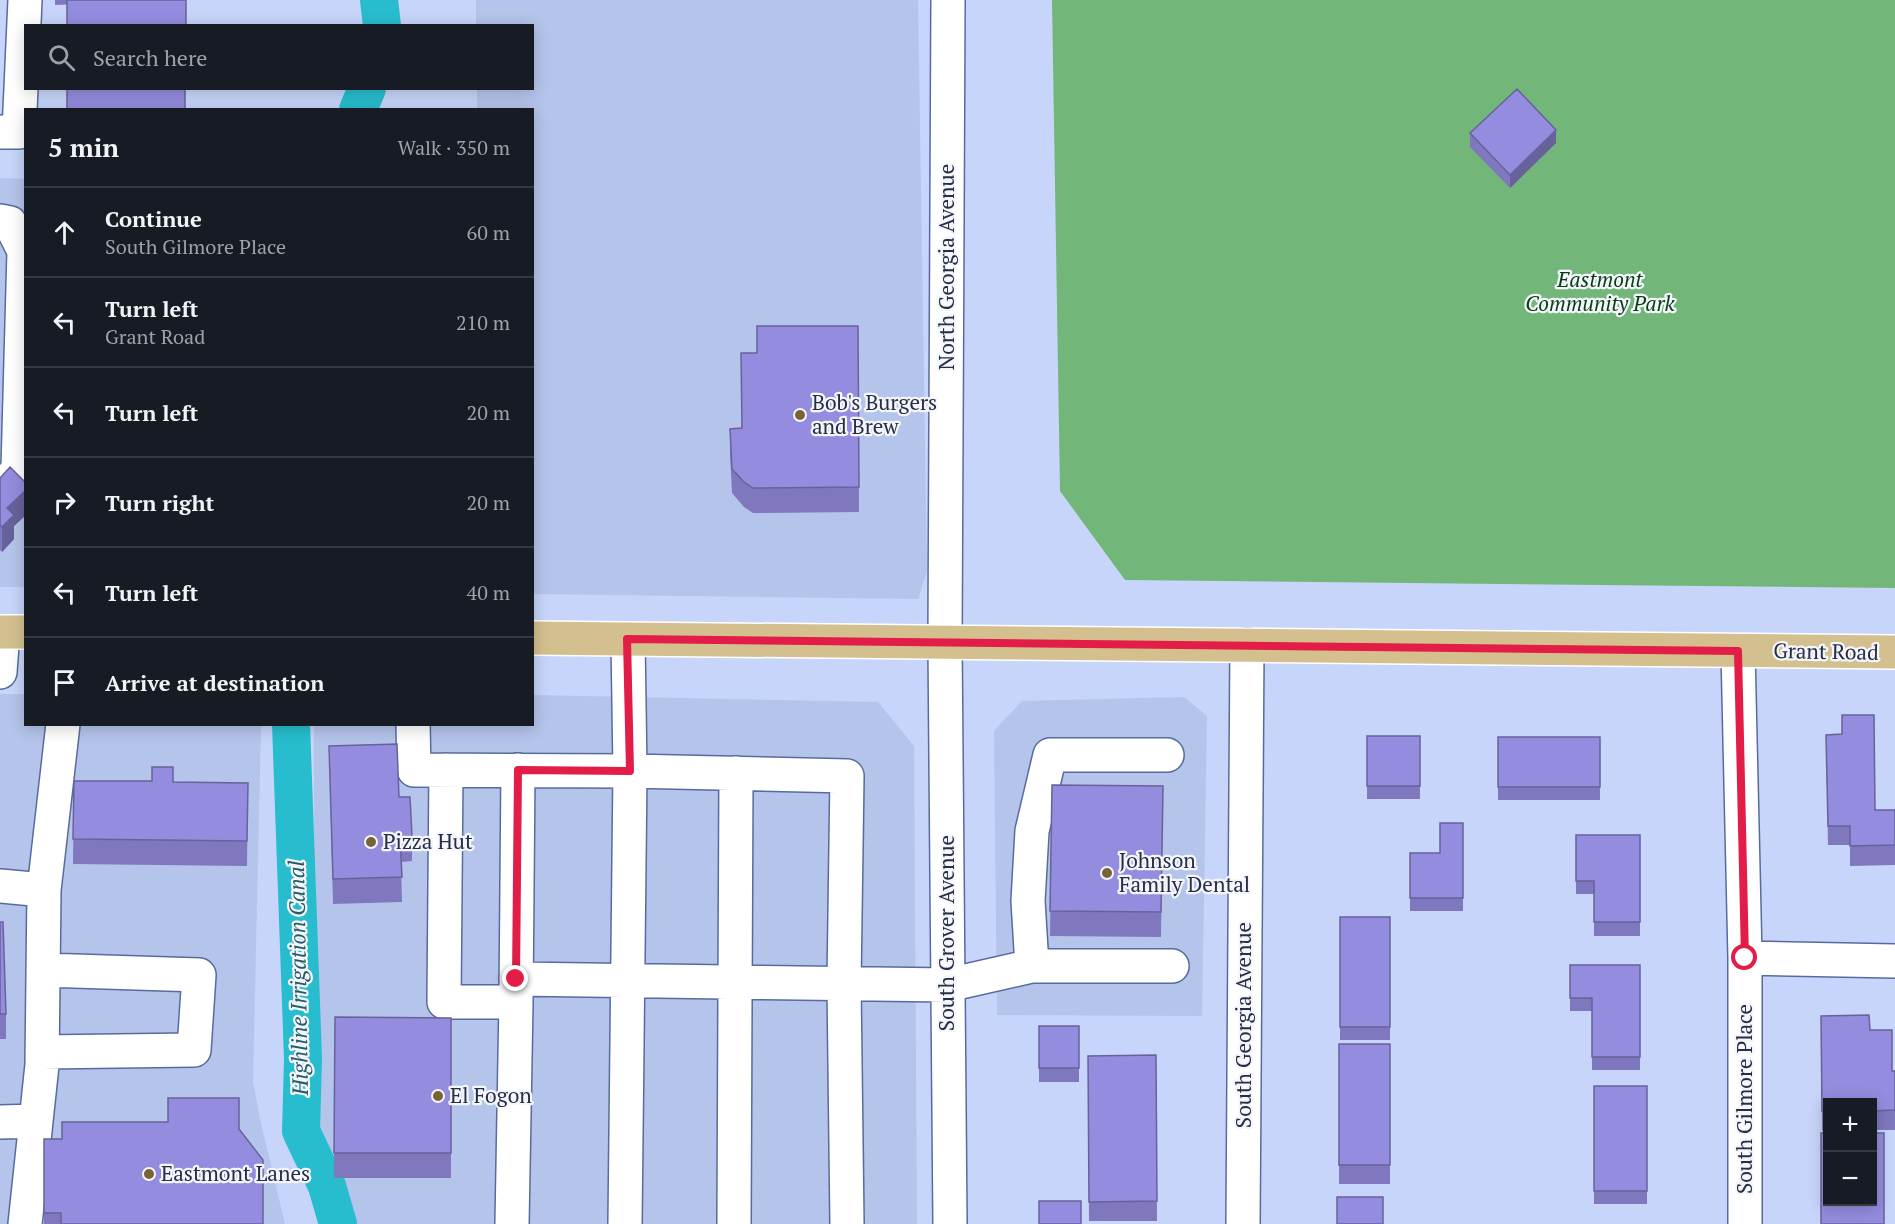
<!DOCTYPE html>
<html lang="en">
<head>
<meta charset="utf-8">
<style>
  body { margin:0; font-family:"PT Serif",serif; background:#20242c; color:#f1f3f6 }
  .controls { position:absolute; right:18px; bottom:18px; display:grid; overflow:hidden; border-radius:0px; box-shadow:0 3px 15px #0003 }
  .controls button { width:54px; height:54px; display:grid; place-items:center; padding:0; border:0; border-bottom:2px solid #363941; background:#171b24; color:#f1f3f6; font:30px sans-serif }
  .stop { position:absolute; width:18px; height:18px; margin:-14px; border:4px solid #e11d48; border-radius:50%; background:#fff }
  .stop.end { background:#e11d48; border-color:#fff; box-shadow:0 2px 6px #0008 }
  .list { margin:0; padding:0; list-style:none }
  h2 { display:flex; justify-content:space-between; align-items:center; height:78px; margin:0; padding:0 24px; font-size:26px }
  h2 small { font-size:20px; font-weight:400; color:#9ea1a6 }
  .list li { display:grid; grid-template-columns:39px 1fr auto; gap:18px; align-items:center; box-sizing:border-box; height:90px; padding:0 24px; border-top:2px solid #363941 }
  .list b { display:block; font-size:22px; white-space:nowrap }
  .list p { margin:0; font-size:20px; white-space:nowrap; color:#9ea1a6 }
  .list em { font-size:20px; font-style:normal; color:#9ea1a6 }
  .icon { flex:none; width:33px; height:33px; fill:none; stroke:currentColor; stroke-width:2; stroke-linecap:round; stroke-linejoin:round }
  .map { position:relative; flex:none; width:1895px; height:1224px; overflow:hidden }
  .search { position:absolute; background:#171b24; box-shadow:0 3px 15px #0003; left:24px; top:24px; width:510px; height:66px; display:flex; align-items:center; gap:15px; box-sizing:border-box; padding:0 21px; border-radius:0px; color:#9ea1a6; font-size:22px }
  .panel { position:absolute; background:#171b24; box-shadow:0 3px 15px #0003; left:24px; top:108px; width:510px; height:618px; border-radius:0px }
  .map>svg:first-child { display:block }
  .built { fill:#b4c4ea }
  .green { fill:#72b779 }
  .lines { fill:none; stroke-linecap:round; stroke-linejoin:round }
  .canal { stroke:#27bdce; stroke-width:38 }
  .minor-casing { stroke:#576b9f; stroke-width:36 }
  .major-casing { stroke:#fff; stroke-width:36 }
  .minor { stroke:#fff; stroke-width:33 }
  .major { stroke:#d4c08f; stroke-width:33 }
  .wall { fill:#7f78bf }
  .shaded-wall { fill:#68629b }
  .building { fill:#948cde; stroke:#68629b; stroke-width:1.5 }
  .route { stroke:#e11d48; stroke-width:8 }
  .poi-dot { fill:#786332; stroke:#f4f6fc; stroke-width:2 }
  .labels { text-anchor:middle; stroke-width:4.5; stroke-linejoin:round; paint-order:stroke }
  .street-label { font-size:21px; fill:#252e45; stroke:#f4f6fc }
  .park-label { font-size:21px; font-style:italic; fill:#073e14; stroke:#f4f6fc }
  .poi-label { font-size:21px; fill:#252e45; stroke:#f4f6fc; text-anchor:start }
  .water-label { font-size:22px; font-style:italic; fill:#245d64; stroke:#f4f6fc }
</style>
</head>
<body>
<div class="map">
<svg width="1895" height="1224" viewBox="0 0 1895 1224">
  <rect width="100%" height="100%" fill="#c6d5f9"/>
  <path class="built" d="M 476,0 L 918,0 L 927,571 L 918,599 L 533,594 L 532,110 L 477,109 L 477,89 L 532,88 L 532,26 L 476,25 Z
    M 0,178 L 25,179 L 25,587 L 0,587 Z
    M 0,694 L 25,694 L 26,724 L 261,725 L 253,1082 L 260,1119 L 285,1224 L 0,1224 Z
    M 533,695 L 878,702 L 914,746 L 917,1224 L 348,1224 L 314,1126 L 314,725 L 532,724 Z
    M 1184,697 L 1207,716 L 1202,1016 L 997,1015 L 994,731 L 1022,701 Z"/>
  <path class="green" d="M 1052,0 L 1895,0 L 1895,588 L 1125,580 L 1060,491 Z"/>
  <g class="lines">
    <path class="canal" d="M 379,0 L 382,26
      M 358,110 L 367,88
      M 291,724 L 303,1059 L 301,1131 L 327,1186 L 338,1224"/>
    <defs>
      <path id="minor" d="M 948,0 L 945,642 L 950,1224
        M 0,132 L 19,132 L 25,0
        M 0,221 L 10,223 L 24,251 L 18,469 L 0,492
        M 1738,651 L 1745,958 L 1745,1224
        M 0,672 L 3,632
        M 413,724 L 414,770 L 630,771 L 628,639
        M 446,770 L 444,1002 L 516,1002 L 512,1224
        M 0,886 L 44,890 L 63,724
        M 1745,958 L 1895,961
        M 1032,966 L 1028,901 L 1032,831 L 1050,755 L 1167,755
        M 516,979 L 948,985 L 1032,966 L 1172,966
        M 516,1000 L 518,770
        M 42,1052 L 194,1050 L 199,975 L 43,970
        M 0,1122 L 36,1121
        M 25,1224 L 42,1065 L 44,890
        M 625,1224 L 630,771 L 847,776 L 844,984 L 847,1224
        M 734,1224 L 736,773
        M 1243,1224 L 1247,645"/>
      <path id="major" d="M 0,632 L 26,632
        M 532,638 L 1895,652"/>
    </defs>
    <use href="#minor" class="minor-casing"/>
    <use href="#major" class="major-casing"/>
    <use href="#minor" class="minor"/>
    <use href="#major" class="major"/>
  </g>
  <path class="wall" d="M 55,0 L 186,0 L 55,5 Z
    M 1470,133 L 1556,143 L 1510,188 L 1470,147 Z
    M 858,326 L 859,512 L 753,513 L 744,507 L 732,493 L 730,453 L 730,429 L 741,428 L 757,353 Z
    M 0,478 L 26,483 L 26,515 L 14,526 L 14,539 L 2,552 L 0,550 Z
    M 1826,735 L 1875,810 L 1895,810 L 1895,865 L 1850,866 L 1850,845 L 1828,845 Z
    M 1367,736 L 1420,736 L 1420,799 L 1367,799 Z
    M 1498,737 L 1600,737 L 1600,800 L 1498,800 Z
    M 329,746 L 399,797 L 412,836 L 412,861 L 401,862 L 402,902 L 333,904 Z
    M 74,781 L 248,783 L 247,866 L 73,864 Z
    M 1052,785 L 1163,786 L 1161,937 L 1050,936 Z
    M 1463,823 L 1463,911 L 1410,911 L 1410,853 L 1440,853 Z
    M 1576,835 L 1640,835 L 1640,936 L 1594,936 L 1594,894 L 1576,894 Z
    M 1340,917 L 1390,917 L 1390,1040 L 1340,1040 Z
    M 0,922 L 6,1014 L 6,1039 L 0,1039 Z
    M 1570,965 L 1640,965 L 1640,1070 L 1592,1070 L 1592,1011 L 1570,1011 Z
    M 1821,1016 L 1870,1030 L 1892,1071 L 1895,1071 L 1895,1130 L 1872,1130 L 1872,1102 L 1827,1102 L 1827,1130 L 1822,1131 Z
    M 335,1017 L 451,1018 L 451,1178 L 334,1178 Z
    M 1039,1026 L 1079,1026 L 1079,1082 L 1039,1082 Z
    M 1339,1044 L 1390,1044 L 1390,1184 L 1339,1184 Z
    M 1156,1055 L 1157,1221 L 1089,1221 L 1088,1056 Z
    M 1594,1086 L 1647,1086 L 1647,1204 L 1594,1204 Z
    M 239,1129 L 263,1224 L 44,1224 L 44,1139 L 62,1139 Z"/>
  <path class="shaded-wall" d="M 1556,130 L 1556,143 L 1510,188 L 1510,175 Z
    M 26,490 L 26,515 L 14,526 L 14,539 L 2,552 L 2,527 L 7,508 Z"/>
  <path class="building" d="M 67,0 L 186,0 L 186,26 L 67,26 Z
    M 67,88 L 185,88 L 185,110 L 67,110 Z
    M 1517,89 L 1556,130 L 1510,175 L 1470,133 Z
    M 757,326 L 858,326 L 859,487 L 753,488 L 744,482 L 732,469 L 730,429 L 742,428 L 741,353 L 757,353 Z
    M 10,467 L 26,483 L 26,490 L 7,508 L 14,515 L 2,527 L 0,525 L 0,478 Z
    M 1842,715 L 1874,715 L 1875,810 L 1895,810 L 1895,845 L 1850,846 L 1850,826 L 1828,826 L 1826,735 L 1842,734 Z
    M 1367,736 L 1420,736 L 1420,786 L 1367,786 Z
    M 1498,737 L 1600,737 L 1600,787 L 1498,787 Z
    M 397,744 L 399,797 L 410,797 L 412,836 L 400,837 L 402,877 L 333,879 L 329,746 Z
    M 152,767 L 173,767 L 173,782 L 248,783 L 247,841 L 73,839 L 74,781 L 152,781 Z
    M 1052,785 L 1163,786 L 1161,912 L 1050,911 Z
    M 1440,823 L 1463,823 L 1463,898 L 1410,898 L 1410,853 L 1440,853 Z
    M 1576,835 L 1640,835 L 1640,922 L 1594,922 L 1594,881 L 1576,881 Z
    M 1340,917 L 1390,917 L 1390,1027 L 1340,1027 Z
    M 0,922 L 3,922 L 6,1014 L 0,1014 Z
    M 1570,965 L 1640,965 L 1640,1057 L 1592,1057 L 1592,998 L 1570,998 Z
    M 1869,1015 L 1870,1030 L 1892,1030 L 1892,1071 L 1895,1071 L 1895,1110 L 1872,1111 L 1872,1102 L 1827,1102 L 1827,1111 L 1822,1111 L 1821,1016 Z
    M 335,1017 L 451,1018 L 451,1153 L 334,1153 Z
    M 1039,1026 L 1079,1026 L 1079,1068 L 1039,1068 Z
    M 1339,1044 L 1390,1044 L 1390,1165 L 1339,1165 Z
    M 1156,1055 L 1157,1201 L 1089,1202 L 1088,1056 Z
    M 1594,1086 L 1647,1086 L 1647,1191 L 1594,1191 Z
    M 168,1098 L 239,1098 L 239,1129 L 263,1160 L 263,1224 L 61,1224 L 61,1213 L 44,1213 L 44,1139 L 62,1139 L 62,1122 L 168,1122 Z
    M 1821,1133 L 1827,1133 L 1827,1202 L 1872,1202 L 1872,1133 L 1884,1133 L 1884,1224 L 1821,1224 Z
    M 1337,1197 L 1383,1197 L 1383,1224 L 1337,1224 Z
    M 1039,1201 L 1081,1201 L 1081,1224 L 1039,1224 Z"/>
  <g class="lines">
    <path class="route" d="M 516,979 L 518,770 L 630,771 L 627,639 L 1738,651 L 1745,958"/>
  </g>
  <g class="poi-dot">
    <circle cx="800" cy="415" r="6"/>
    <circle cx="371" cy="842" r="6"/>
    <circle cx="1107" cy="873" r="6"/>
    <circle cx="438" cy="1096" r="6"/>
    <circle cx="149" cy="1174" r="6"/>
  </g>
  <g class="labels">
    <g class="street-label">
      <text transform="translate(947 267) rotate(-90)" y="7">North Georgia Avenue</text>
      <text transform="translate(1826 652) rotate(1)" y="7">Grant Road</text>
      <text transform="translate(947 933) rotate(-90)" y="7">South Grover Avenue</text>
      <text transform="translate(1244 1025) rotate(-90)" y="7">South Georgia Avenue</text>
      <text transform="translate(1745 1099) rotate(-90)" y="7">South Gilmore Place</text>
    </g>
    <g class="park-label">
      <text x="1600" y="287">Eastmont<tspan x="1600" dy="24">Community Park</tspan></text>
    </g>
    <g class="poi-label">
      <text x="812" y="410">Bob's Burgers<tspan x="812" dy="24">and Brew</tspan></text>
      <text x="383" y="849">Pizza Hut</text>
      <text x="1119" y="868">Johnson<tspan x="1119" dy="24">Family Dental</tspan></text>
      <text x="450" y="1103">El Fogon</text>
      <text x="161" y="1181">Eastmont Lanes</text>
    </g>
    <g class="water-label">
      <text transform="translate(298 978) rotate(-91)" y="8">Highline Irrigation Canal</text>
    </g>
  </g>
</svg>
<div class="controls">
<button>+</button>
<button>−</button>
</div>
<div class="stop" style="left:1745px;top:958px"></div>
<div class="stop end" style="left:516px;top:979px"></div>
<div class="search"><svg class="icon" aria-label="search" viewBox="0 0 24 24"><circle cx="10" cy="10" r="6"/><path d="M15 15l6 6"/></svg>Search here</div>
<section class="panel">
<h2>5 min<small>Walk · 350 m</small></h2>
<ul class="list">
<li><svg class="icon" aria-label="ahead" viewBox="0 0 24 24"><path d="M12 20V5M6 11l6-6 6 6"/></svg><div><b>Continue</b><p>South Gilmore Place</p></div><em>60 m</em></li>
<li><svg class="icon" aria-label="left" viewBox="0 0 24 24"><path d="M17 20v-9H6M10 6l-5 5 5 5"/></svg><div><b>Turn left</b><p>Grant Road</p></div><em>210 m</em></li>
<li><svg class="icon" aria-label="left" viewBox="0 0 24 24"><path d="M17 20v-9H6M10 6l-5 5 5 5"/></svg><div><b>Turn left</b></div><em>20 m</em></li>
<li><svg class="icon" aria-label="right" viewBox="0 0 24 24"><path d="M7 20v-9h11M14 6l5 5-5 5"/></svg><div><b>Turn right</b></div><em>20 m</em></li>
<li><svg class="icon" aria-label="left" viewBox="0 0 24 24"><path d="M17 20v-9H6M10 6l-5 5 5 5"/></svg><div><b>Turn left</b></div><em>40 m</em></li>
<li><svg class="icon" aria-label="arrive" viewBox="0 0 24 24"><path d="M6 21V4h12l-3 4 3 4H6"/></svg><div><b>Arrive at destination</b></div></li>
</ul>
</section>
</div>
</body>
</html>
